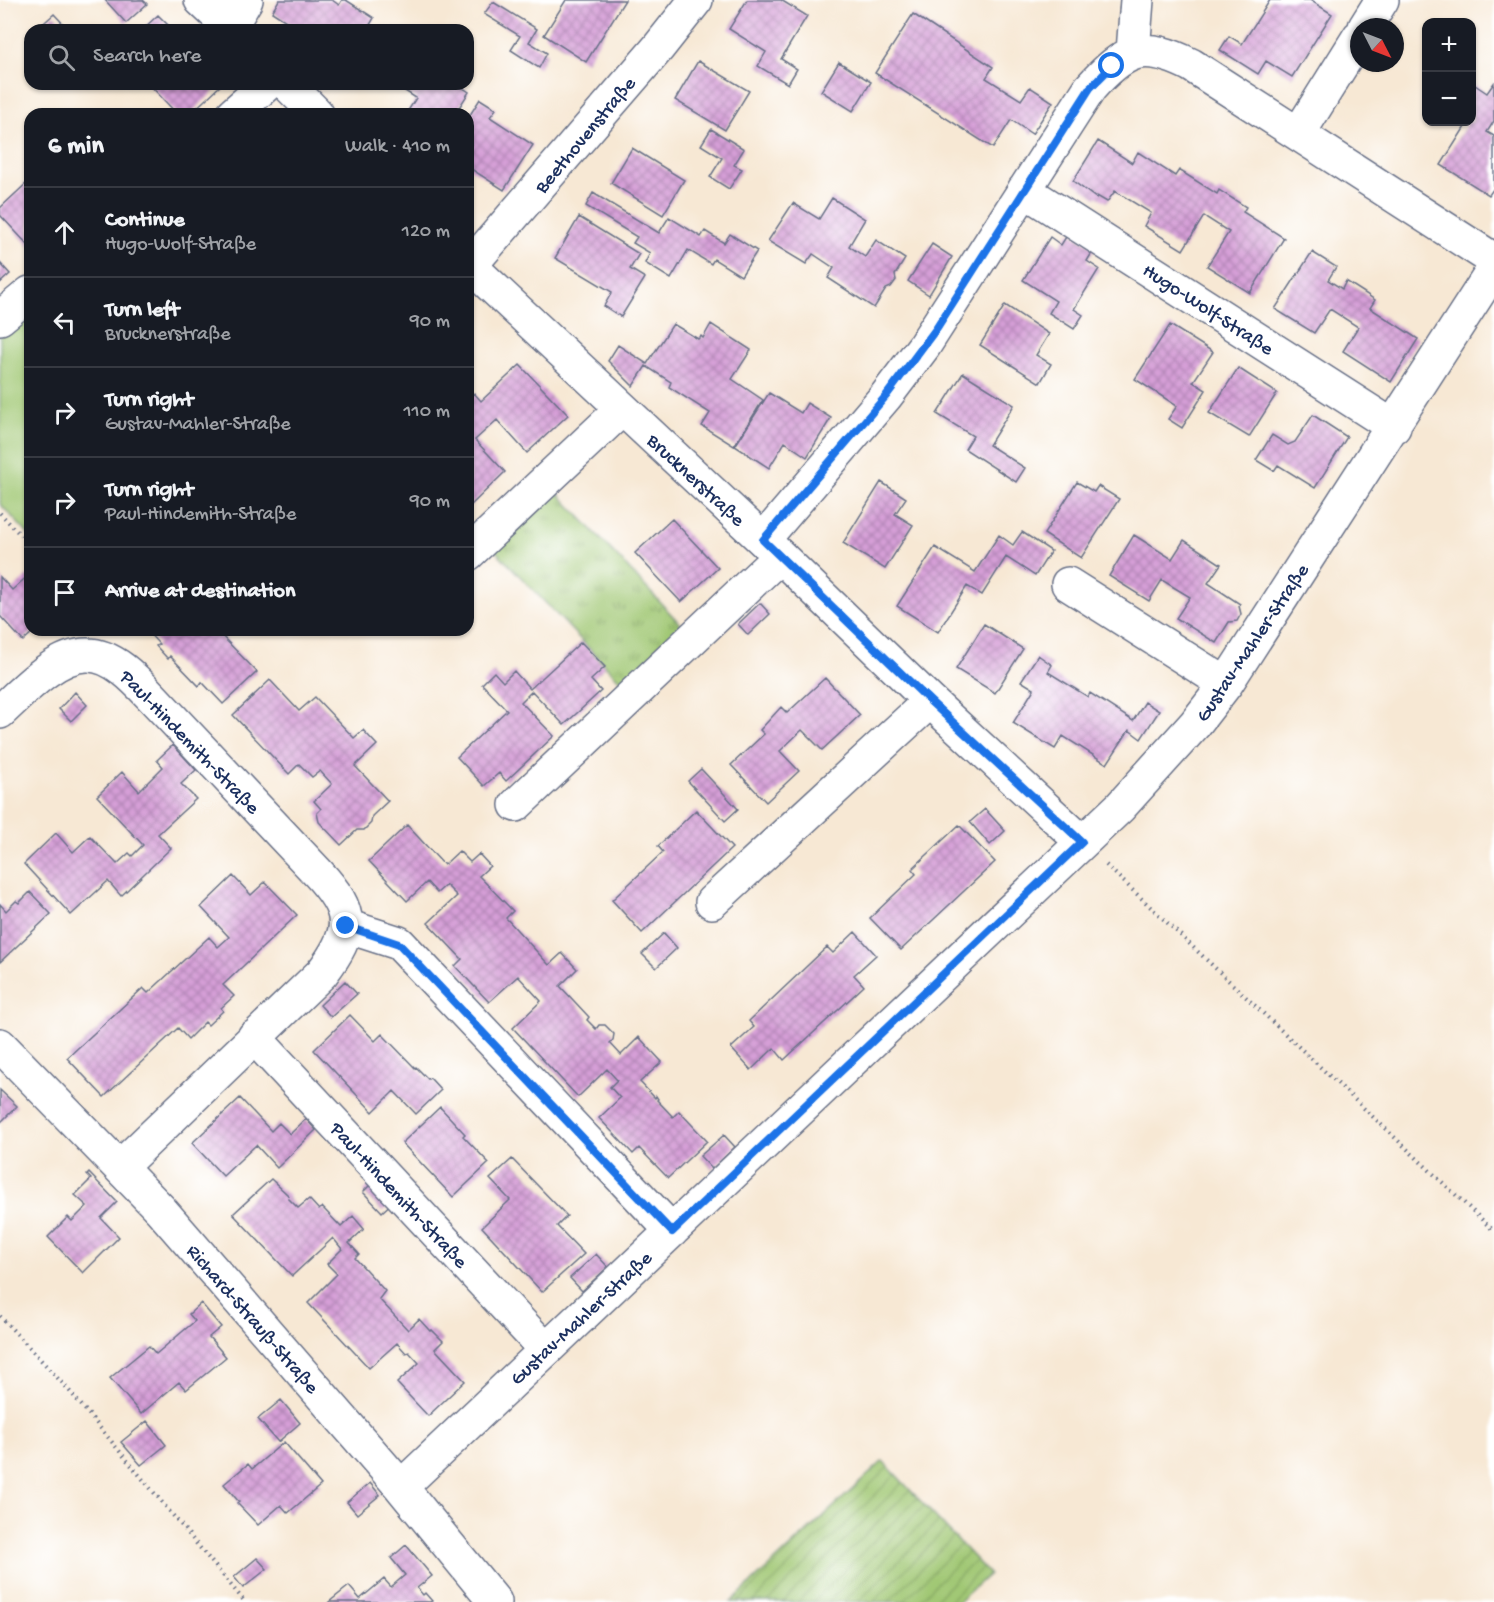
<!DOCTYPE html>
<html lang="en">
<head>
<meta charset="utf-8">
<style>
  body { margin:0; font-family:"Gochi Hand",sans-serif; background:#20242c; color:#f1f3f6 }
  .controls { position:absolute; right:18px; top:18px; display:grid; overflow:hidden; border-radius:12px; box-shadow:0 2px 4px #0004 }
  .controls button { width:54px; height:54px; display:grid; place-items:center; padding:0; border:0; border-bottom:2px solid #363941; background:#171b24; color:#f1f3f6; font:30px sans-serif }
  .compass { position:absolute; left:1350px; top:18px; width:54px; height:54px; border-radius:50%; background:#171b24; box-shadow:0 2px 4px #0004; rotate:132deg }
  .stop { position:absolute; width:18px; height:18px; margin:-14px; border:4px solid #1a73e8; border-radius:50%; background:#fff }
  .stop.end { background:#1a73e8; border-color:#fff; box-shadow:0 2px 6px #0008 }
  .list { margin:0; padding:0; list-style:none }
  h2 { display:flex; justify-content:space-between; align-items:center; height:78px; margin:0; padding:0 24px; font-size:26px }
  h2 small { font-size:20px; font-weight:400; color:#9ea1a6 }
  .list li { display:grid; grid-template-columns:39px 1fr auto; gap:18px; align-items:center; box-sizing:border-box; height:90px; padding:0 24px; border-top:2px solid #363941 }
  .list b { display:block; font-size:22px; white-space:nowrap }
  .list p { margin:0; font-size:20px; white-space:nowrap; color:#9ea1a6 }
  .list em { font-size:20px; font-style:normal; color:#9ea1a6 }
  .icon { flex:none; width:33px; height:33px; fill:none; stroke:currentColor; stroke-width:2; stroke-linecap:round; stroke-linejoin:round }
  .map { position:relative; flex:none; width:1494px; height:1602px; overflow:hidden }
  .search { position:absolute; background:#171b24; box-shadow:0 2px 4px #0004; left:24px; top:24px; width:450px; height:66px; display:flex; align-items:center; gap:15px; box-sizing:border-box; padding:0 21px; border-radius:18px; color:#9ea1a6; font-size:22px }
  .panel { position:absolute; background:#171b24; box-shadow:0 2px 4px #0004; left:24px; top:108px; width:450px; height:528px; border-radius:18px }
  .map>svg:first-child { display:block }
  .grass { fill:url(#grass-tufts); stroke:#5e7c69; stroke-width:1.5 }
  .park { fill:#a1c874; stroke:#5e7c69; stroke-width:1.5 }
  .garden { fill:url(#garden-furrows); stroke:#5e7c69; stroke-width:1.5 }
  .building { fill:url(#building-cross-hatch) }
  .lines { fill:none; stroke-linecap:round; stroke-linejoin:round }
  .minor-casing { stroke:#687087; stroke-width:36 }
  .path { stroke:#687087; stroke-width:4; stroke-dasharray:1.5 4.5; stroke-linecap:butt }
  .minor { stroke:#fff; stroke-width:33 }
  .route { stroke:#1a73e8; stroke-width:8 }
  .labels { text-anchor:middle; stroke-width:6; stroke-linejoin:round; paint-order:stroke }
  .street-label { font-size:20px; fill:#1b2f5e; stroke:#fff }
</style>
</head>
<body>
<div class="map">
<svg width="1494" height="1602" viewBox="0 0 1494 1602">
  <defs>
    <pattern id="grass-tufts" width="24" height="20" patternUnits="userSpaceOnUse" patternTransform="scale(1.5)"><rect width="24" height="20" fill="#a1c874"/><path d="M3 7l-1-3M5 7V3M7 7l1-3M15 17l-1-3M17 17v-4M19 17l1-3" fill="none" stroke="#82a362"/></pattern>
    <pattern id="garden-furrows" width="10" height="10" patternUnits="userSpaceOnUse" patternTransform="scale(1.5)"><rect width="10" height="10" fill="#a1c874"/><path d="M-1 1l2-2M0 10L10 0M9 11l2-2" fill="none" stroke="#82a362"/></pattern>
    <pattern id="building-cross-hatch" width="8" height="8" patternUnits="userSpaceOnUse" patternTransform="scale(1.5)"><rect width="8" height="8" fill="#d69fd7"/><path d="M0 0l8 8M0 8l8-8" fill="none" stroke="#ad82b2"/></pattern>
  </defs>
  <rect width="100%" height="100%" fill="#fff"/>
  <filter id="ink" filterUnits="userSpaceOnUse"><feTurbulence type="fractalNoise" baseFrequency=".0167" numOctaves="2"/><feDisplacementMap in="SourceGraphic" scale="12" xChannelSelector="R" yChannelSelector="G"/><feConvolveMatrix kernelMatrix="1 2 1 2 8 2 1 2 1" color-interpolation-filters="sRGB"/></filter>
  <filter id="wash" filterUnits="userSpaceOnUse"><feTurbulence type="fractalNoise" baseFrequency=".008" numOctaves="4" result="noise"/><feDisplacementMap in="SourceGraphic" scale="24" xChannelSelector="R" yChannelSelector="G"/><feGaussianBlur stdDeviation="1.35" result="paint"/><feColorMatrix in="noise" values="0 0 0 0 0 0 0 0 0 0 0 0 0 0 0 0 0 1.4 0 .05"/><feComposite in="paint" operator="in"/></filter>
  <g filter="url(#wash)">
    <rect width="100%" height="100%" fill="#f7e8d4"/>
    <path class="grass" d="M 554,489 L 686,630 L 626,687 L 492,547 Z"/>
    <path class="park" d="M 30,302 L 30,536 L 0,504 L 0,330 Z"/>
    <path class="garden" d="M 883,1461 L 989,1574 L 958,1602 L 731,1602 Z"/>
    <g id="blocks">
      <path class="building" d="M 105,0 L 143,0 L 147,4 L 126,23 Z
        M 279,0 L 332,0 L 339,5 L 342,0 L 346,0 L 374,18 L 367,30 L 300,30 L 272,12 Z
        M 566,0 L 625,0 L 586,62 L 544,35 Z
        M 747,0 L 781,0 L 807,16 L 781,59 L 797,69 L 788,84 L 758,66 L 766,52 L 729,29 Z
        M 1270,0 L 1310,0 L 1332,14 L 1292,77 L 1266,61 L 1258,74 L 1220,50 L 1229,36 L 1242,44 Z
        M 493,2 L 537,29 L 529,42 L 547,53 L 539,68 L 511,50 L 520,36 L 484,14 Z
        M 54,14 L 69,30 L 36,30 Z
        M 913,14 L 993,67 L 986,78 L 1021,100 L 1030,87 L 1053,102 L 1032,134 L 1011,120 L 993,148 L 875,73 Z
        M 158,15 L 173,30 L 142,30 Z
        M 698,61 L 749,91 L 725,130 L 675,100 Z
        M 839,62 L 871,82 L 853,111 L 821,91 Z
        M 1494,83 L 1494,121 L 1487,132 L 1494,136 L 1494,188 L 1489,195 L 1441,165 L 1468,122 L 1472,122 L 1472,91 L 1475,85 L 1487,93 Z
        M 149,84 L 222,84 L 190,114 L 177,114 Z
        M 394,84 L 457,84 L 469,92 L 455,114 L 406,114 L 416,98 Z
        M 480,99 L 496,109 L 490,117 L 533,145 L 504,190 L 468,167 L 468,149 L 472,143 L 468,140 L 468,118 Z
        M 711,129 L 744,149 L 734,165 L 742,169 L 729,189 L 710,177 L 722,158 L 701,145 Z
        M 1098,141 L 1132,163 L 1138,152 L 1175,176 L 1179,170 L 1217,194 L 1219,190 L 1246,207 L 1243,212 L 1284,238 L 1250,293 L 1207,266 L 1229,232 L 1204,216 L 1183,250 L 1144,226 L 1151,213 L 1115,191 L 1107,202 L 1097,196 L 1096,198 L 1073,181 Z
        M 632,148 L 684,180 L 663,215 L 611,183 Z
        M 30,180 L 30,247 L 0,215 L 0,208 Z
        M 593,193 L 659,233 L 669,217 L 701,237 L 705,231 L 724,243 L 730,234 L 757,251 L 741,276 L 714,259 L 711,264 L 688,250 L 671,279 L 645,263 L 650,253 L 633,243 L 637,237 L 586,206 Z
        M 832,198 L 865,219 L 849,246 L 865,257 L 876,240 L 905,259 L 895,275 L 896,280 L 891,287 L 886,289 L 874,308 L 828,278 L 834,268 L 813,254 L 806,264 L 768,241 L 793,203 L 819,219 Z
        M 579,217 L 639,254 L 630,269 L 645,278 L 621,317 L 604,306 L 612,292 L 555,258 Z
        M 1069,232 L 1095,248 L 1087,261 L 1099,269 L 1074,309 L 1083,315 L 1074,329 L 1049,313 L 1056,301 L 1023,280 L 1050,237 L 1061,245 Z
        M 932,244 L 952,257 L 929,295 L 908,281 Z
        M 1312,252 L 1336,267 L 1328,280 L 1342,289 L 1346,281 L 1363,292 L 1375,300 L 1370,308 L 1418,339 L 1391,382 L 1343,351 L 1358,327 L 1330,309 L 1314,333 L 1275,309 Z
        M 0,263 L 10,274 L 0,283 Z
        M 1005,305 L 1049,334 L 1036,355 L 1051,364 L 1040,383 L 980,345 Z
        M 673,324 L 698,339 L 701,336 L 703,338 L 711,324 L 751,350 L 732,379 L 763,400 L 734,446 L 702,426 L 710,413 L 669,387 L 671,382 L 646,366 L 633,386 L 608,361 L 618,345 L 647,364 Z
        M 1170,325 L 1213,352 L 1193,382 L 1206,390 L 1182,428 L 1168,419 L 1177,406 L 1135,379 Z
        M 520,365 L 568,415 L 527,453 L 497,420 L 475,440 L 505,472 L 469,507 L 468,399 L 474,393 L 481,401 Z
        M 1238,368 L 1277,393 L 1249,437 L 1209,413 Z
        M 963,373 L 1014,405 L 989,445 L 1025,468 L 1016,482 L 965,449 L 973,436 L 937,414 Z
        M 769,393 L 801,413 L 807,403 L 831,418 L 807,457 L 785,442 L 769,468 L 735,446 Z
        M 1313,415 L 1347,437 L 1315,488 L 1278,465 L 1274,471 L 1256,460 L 1272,435 L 1288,445 L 1295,442 Z
        M 881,482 L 906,498 L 895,514 L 913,525 L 885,569 L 843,543 Z
        M 1077,482 L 1094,492 L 1098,486 L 1119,499 L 1081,558 L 1044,534 Z
        M 672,519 L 718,568 L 681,602 L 635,553 Z
        M 1022,532 L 1051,551 L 1035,576 L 1006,557 L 982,595 L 967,586 L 938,632 L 897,606 L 935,547 L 975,572 L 999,535 L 1013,545 Z
        M 1134,535 L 1172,559 L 1184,540 L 1221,564 L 1208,583 L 1240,604 L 1239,606 L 1241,614 L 1237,621 L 1229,622 L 1216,643 L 1176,618 L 1190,597 L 1175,588 L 1162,580 L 1149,601 L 1109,576 Z
        M 30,574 L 30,630 L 35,630 L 23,641 L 0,616 L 0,577 L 12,590 Z
        M 760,603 L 770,614 L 748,635 L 738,624 Z
        M 984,624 L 1023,649 L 995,693 L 956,669 Z
        M 146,630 L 224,630 L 220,634 L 257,672 L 223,704 L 202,682 L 199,686 L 170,656 L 168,659 L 156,646 L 159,644 Z
        M 581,642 L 605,667 L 591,680 L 601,691 L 564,725 L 532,691 L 521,702 L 554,736 L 506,781 L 499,773 L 484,786 L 457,757 L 507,710 L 482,684 L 494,672 L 503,682 L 514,671 L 530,689 Z
        M 1038,655 L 1052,665 L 1048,672 L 1088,697 L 1090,693 L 1133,721 L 1145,702 L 1159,711 L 1141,739 L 1129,730 L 1107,764 L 1063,736 L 1055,749 L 1013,723 L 1034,689 L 1021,681 Z
        M 825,678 L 860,715 L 822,750 L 802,730 L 780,751 L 799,771 L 766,802 L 731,765 L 764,734 L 760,730 L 781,707 L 787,713 Z
        M 270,680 L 299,711 L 315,697 L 354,738 L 363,730 L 377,745 L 355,766 L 388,801 L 372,816 L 371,823 L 364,830 L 357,830 L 341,845 L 319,822 L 317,813 L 321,809 L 314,801 L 332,784 L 320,771 L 312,777 L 299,764 L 289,774 L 233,715 Z
        M 75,692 L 87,705 L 71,721 L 59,709 Z
        M 173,745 L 196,770 L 181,784 L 196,799 L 158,834 L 171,848 L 121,896 L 108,881 L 71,915 L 24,864 L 56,833 L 73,852 L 90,836 L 117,864 L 129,853 L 132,856 L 143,845 L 97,796 L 122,772 L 139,791 L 163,767 L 157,760 Z
        M 701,769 L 738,809 L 725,821 L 688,781 Z
        M 985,809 L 1005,831 L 990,845 L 970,822 Z
        M 696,810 L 732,848 L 642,933 L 612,900 L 663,852 L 658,846 Z
        M 407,825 L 444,865 L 459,851 L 470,862 L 479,854 L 490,866 L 479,876 L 513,911 L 506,918 L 549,965 L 562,953 L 577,969 L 560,986 L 589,1017 L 587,1020 L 596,1029 L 599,1025 L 605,1025 L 614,1034 L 613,1040 L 610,1043 L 621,1055 L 639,1037 L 662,1062 L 640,1082 L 655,1098 L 656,1096 L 658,1099 L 657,1100 L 673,1117 L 679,1111 L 707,1141 L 668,1178 L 639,1148 L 633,1154 L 599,1118 L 620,1098 L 610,1087 L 617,1080 L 607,1069 L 578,1097 L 513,1028 L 541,1001 L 518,976 L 489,1002 L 455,966 L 462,959 L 428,923 L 457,896 L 446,885 L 437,893 L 427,882 L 407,901 L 369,861 Z
        M 959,825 L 995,862 L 901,950 L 870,918 L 916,874 L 912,869 Z
        M 233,876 L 251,895 L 265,882 L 297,915 L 223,985 L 234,996 L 221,1008 L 223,1011 L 208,1025 L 205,1022 L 188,1039 L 178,1028 L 104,1097 L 67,1058 L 143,988 L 148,993 L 209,937 L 218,947 L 229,937 L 201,907 Z
        M 30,892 L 51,914 L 0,962 L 0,904 L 6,911 L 16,901 L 19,903 Z
        M 855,932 L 876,955 L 854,975 L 864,986 L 784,1060 L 774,1048 L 751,1070 L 731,1048 L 754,1027 L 749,1021 L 827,947 L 833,953 Z
        M 664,933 L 677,948 L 656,968 L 642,954 Z
        M 345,981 L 357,994 L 331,1017 L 320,1005 Z
        M 350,1015 L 375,1041 L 382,1034 L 415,1068 L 416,1067 L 428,1079 L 430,1078 L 441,1090 L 416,1114 L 394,1091 L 373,1112 L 314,1050 Z
        M 0,1090 L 17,1106 L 0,1123 Z
        M 240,1098 L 271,1131 L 279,1123 L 290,1134 L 306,1119 L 316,1130 L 277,1168 L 256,1145 L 223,1176 L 192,1143 Z
        M 440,1107 L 465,1134 L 463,1136 L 489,1163 L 453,1197 L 402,1143 Z
        M 724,1135 L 735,1147 L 712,1169 L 700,1156 Z
        M 512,1159 L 567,1216 L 557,1226 L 584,1254 L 542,1292 L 482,1227 L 510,1200 L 490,1179 Z
        M 89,1173 L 117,1202 L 101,1218 L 119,1237 L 83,1273 L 48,1237 L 68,1217 L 72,1221 L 87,1206 L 75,1195 L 91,1179 L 87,1175 Z
        M 271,1179 L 289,1196 L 288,1198 L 298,1208 L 309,1199 L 319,1210 L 322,1207 L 341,1227 L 353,1216 L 364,1229 L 349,1243 L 359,1254 L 355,1258 L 385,1291 L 379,1299 L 408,1330 L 419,1319 L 430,1331 L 432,1330 L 443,1341 L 435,1349 L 465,1381 L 428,1416 L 397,1383 L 419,1363 L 409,1352 L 406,1353 L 397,1343 L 369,1368 L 308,1303 L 337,1274 L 327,1264 L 342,1249 L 333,1238 L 292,1276 L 233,1214 Z
        M 375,1180 L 395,1200 L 382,1212 L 363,1192 Z
        M 596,1254 L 608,1267 L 582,1291 L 570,1278 Z
        M 201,1303 L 221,1327 L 209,1337 L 226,1357 L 186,1390 L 179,1382 L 141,1414 L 110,1378 L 149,1346 L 156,1354 L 195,1321 L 189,1314 Z
        M 281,1400 L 300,1423 L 278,1442 L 258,1419 Z
        M 147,1421 L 166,1445 L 141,1465 L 121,1442 Z
        M 284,1442 L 321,1485 L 288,1513 L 281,1505 L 258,1525 L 237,1503 L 239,1502 L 224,1484 L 248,1464 L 252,1469 Z
        M 370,1483 L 380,1495 L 357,1514 L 347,1502 Z
        M 406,1545 L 432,1576 L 417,1588 L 423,1595 L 425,1593 L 432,1601 L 430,1602 L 329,1602 L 349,1586 L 360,1599 L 384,1579 L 391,1587 L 405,1575 L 391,1558 Z
        M 257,1558 L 267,1569 L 243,1588 L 234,1577 Z"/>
    </g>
  </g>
  <g filter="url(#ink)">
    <use href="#blocks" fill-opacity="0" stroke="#687087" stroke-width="1.5"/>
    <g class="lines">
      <defs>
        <path id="minor" d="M 201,0 L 233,30
          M 230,27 L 246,0
          M 1365,27 L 1382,0
          M 1133,52 L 1137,0
          M 287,84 L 317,114
          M 233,114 L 267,84
          M 1299,133 L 1359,37
          M 1024,190 L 1394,427
          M 468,264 L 780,556 L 930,701 L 1082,842
          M 468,268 L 658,48 L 696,0
          M 0,318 L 30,293
          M 763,540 L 886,396 L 924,346 L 1090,88 C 1125,49 1143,41 1191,65 L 1494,260
          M 468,554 L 622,409
          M 1068,584 L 1226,684
          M 0,712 C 22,692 56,654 88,655 C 113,655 136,680 152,697 L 318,873 C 354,912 354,931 322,973 L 120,1167
          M 516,805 L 780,556
          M 712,902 L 930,701
          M 346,926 L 399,943 L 672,1231
          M 254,1037 L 546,1350
          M 0,1045 L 160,1209 L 401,1487 L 495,1602
          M 401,1487 L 1120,807 L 1195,724 L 1226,684 L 1494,269"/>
      </defs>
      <use href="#minor" class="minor-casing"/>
      <path class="path" d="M 0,513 L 30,545
        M 1106,865 L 1494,1231
        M 0,1316 L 67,1388 L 245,1602"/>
      <use href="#minor" class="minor"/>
    </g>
  </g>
  <g class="lines" filter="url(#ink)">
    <path class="route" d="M 346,926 L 399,944 L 672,1232 L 1082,842 L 930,701 L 763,540 L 886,396 L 936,329 L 1090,88 L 1112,66"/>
  </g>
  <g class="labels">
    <g class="street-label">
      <text transform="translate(584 134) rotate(-50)" y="7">Beethovenstraße</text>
      <text transform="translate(1209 308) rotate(33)" y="7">Hugo-Wolf-Straße</text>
      <text transform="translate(697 479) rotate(43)" y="7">Brucknerstraße</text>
      <text transform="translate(1251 642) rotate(-56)" y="7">Gustav-Mahler-Straße</text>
      <text transform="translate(191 741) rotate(46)" y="7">Paul-Hindemith-Straße</text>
      <text transform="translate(400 1194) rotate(47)" y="7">Paul-Hindemith-Straße</text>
      <text transform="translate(580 1317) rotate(-43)" y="7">Gustav-Mahler-Straße</text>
      <text transform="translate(254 1318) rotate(49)" y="7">Richard-Strauß-Straße</text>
    </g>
  </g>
</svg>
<div class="controls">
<button>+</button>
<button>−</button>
</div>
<svg class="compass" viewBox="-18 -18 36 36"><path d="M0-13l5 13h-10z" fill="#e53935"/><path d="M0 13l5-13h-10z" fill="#9ea1a6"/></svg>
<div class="stop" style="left:1112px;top:66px"></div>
<div class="stop end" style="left:346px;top:926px"></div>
<div class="search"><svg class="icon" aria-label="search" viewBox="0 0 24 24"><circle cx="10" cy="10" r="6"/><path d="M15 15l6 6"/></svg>Search here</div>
<section class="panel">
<h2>6 min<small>Walk · 410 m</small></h2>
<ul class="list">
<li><svg class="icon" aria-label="ahead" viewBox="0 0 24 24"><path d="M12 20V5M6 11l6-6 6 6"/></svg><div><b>Continue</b><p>Hugo-Wolf-Straße</p></div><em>120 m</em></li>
<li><svg class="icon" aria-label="left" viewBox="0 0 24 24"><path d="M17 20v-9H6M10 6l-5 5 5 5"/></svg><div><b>Turn left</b><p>Brucknerstraße</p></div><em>90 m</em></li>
<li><svg class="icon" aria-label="right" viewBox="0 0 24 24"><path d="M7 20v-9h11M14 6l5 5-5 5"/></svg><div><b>Turn right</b><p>Gustav-Mahler-Straße</p></div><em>110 m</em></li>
<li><svg class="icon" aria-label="right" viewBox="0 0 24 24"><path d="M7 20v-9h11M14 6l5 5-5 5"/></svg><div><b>Turn right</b><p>Paul-Hindemith-Straße</p></div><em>90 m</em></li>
<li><svg class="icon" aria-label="arrive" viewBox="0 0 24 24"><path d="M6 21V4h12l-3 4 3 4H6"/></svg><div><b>Arrive at destination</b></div></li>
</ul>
</section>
</div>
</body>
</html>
